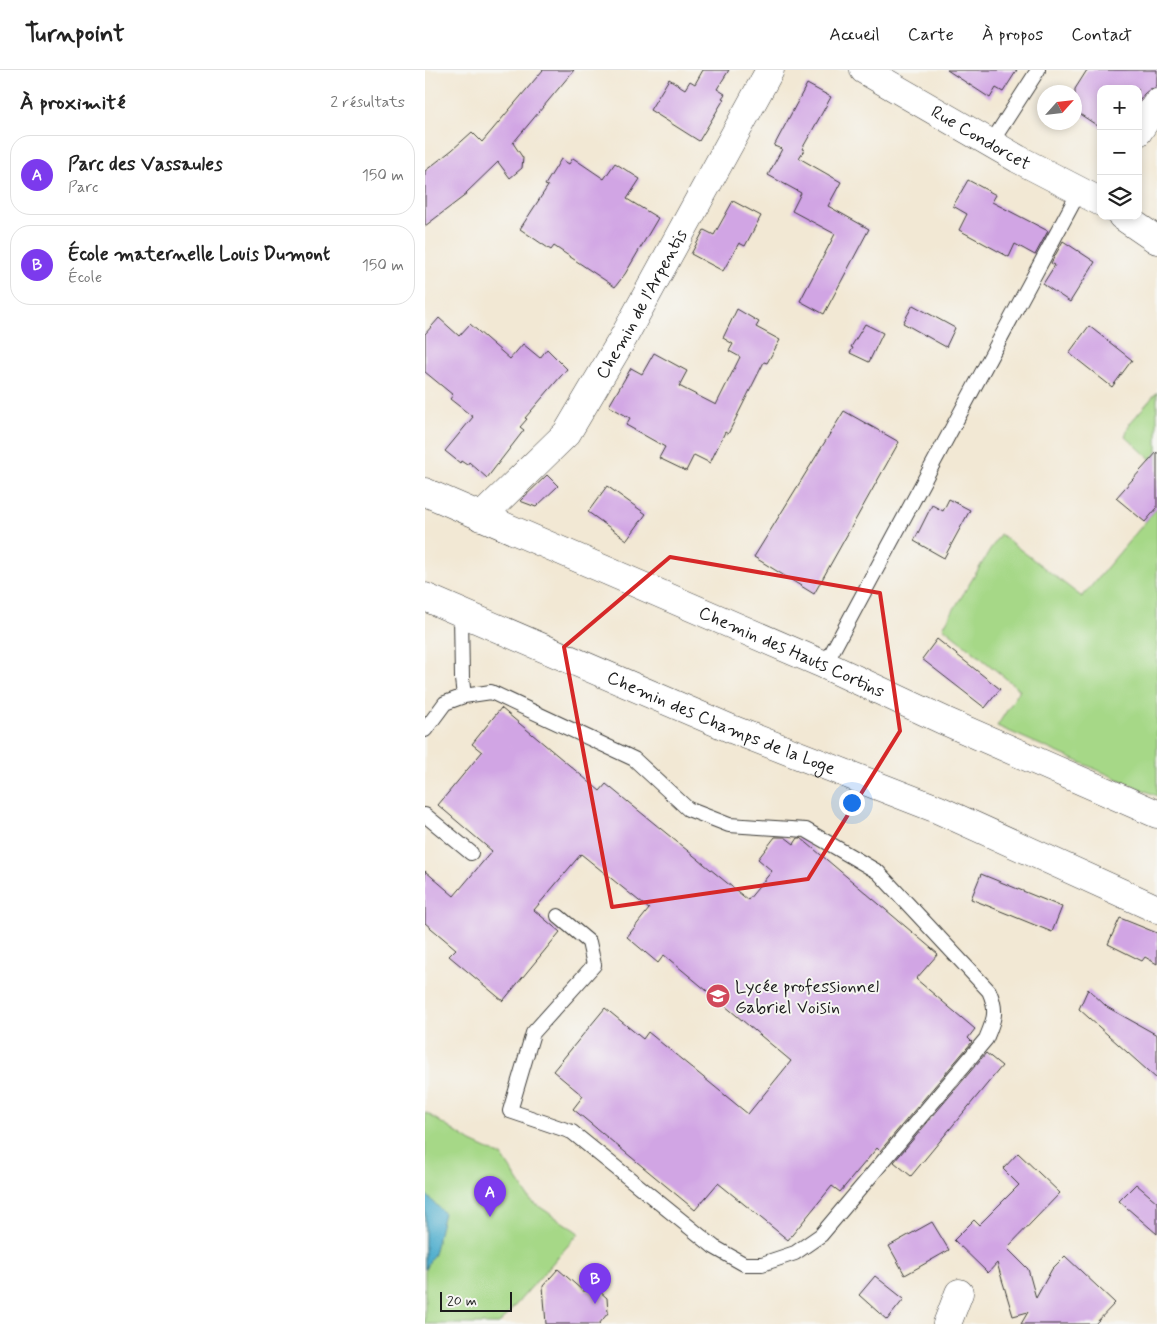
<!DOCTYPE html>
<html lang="fr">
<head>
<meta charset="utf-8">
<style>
  body { margin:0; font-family:Mynerve,sans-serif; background:#f6f6f6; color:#222 }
  .controls { position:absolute; right:15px; top:15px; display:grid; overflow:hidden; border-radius:10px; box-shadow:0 2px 8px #0003 }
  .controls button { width:45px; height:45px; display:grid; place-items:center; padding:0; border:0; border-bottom:1px solid #e0e0e0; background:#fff; color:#222; font:25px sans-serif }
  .compass { position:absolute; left:612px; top:15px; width:45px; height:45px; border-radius:50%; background:#fff; box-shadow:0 2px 8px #0003; rotate:63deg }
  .scale { position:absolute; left:15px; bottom:12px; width:72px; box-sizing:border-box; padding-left:5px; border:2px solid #1c1c1c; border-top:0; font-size:14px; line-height:18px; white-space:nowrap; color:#1c1c1c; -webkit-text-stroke:4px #f6f6f2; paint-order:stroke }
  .you { position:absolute; left:426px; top:732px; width:18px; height:18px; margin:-12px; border:4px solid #fff; border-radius:50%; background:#1a73e8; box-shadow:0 0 0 8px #1a73e833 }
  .badge { display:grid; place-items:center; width:32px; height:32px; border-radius:50%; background:#7c3aed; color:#fff; font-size:16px; font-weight:700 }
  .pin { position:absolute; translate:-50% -41px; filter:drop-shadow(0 1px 2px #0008) }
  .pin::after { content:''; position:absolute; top:26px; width:18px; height:15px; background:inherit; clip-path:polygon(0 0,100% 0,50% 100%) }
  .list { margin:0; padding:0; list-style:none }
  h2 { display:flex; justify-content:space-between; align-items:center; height:65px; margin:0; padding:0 20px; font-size:21px }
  h2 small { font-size:16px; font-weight:400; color:#767676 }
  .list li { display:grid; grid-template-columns:32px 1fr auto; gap:15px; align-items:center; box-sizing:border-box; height:80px; margin:0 10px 10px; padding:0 10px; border:1px solid #e0e0e0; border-radius:20px }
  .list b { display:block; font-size:19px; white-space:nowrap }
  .list p { margin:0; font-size:16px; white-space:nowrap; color:#767676 }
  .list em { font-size:16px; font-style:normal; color:#767676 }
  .icon { flex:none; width:28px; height:28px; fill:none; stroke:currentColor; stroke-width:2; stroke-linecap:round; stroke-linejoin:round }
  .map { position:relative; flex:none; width:732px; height:1254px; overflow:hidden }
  header { display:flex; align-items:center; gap:30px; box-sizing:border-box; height:70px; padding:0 25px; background:#fff; border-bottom:1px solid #e0e0e0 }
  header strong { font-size:24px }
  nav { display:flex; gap:28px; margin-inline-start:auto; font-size:18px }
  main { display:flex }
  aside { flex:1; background:#fff }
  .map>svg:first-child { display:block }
  .green { fill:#a6d887; stroke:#617a52 }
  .water { fill:#4faece; stroke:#366575 }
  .building { fill:#d1a5e4 }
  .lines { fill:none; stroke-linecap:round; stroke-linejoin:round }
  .service-casing { stroke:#3c3b38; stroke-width:16 }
  .minor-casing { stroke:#3c3b38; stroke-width:29 }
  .service { stroke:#fff; stroke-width:14 }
  .minor { stroke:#fff; stroke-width:28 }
  .marked { fill:none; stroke:#d62828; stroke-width:4; stroke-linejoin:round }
  .labels { text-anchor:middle; stroke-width:4; stroke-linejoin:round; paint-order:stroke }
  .street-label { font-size:18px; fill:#1c1c1c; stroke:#f6f6f2 }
  .poi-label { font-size:18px; fill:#1c1c1c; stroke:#f6f6f2; text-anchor:start }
</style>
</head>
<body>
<header>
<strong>Turnpoint</strong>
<nav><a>Accueil</a><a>Carte</a><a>À propos</a><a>Contact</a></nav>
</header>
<main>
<aside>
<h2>À proximité<small>2 résultats</small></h2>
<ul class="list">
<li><span class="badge">A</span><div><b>Parc des Vassaules</b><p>Parc</p></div><em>150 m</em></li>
<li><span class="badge">B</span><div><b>École maternelle Louis Dumont</b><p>École</p></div><em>150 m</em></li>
</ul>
</aside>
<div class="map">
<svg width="732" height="1254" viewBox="0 0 732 1254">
  <rect width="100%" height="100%" fill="#f6f6f2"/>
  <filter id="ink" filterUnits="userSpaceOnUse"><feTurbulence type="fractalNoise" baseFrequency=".02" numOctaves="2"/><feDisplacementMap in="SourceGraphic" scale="10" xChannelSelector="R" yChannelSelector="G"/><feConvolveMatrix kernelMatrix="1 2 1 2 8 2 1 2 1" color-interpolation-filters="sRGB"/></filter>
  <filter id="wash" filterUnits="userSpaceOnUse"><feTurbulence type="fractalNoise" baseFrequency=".0096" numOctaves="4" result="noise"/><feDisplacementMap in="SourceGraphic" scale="20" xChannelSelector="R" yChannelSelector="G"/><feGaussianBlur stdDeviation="1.12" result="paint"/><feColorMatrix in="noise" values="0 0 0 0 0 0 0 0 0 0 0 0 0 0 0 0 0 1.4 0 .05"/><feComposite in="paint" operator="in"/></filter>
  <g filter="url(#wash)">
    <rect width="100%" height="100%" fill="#f2e8d4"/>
    <path class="green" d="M 732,322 L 732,395 L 700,366 L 705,353 Z
      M 732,438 L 732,726 L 572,656 L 595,620 L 518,557 L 575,464 L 657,527 Z
      M 0,1042 L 46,1072 L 77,1086 L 106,1131 L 154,1163 L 74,1254 L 0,1254 Z"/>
    <path class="water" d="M 0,1123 L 19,1143 L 9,1184 L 0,1199 Z"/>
    <g id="blocks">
      <path class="building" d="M 118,0 L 149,0 L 88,73 L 98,88 L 97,98 L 85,108 L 73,92 L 41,123 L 42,124 L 0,156 L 0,101 L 27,80 L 47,62 L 57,72 Z
        M 278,0 L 304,0 L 292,19 L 300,24 L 297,28 L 299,29 L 274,71 L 225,40 L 244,9 L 260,19 L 265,11 L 270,14 Z
        M 522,0 L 592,0 L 578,22 L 571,18 L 565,28 Z
        M 662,0 L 732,0 L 732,15 L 730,18 L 725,19 L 719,24 L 713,33 L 713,19 L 676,19 L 676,58 L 650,41 L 650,19 Z
        M 382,14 L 406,27 L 377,79 L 379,80 L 374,88 L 416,112 L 403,136 L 444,159 L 399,244 L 375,231 L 410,164 L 367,141 L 376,123 L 343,105 L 357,79 L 349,76 Z
        M 148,88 L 179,109 L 190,93 L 215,109 L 202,129 L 233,148 L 200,204 L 190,217 L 129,176 L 126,180 L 95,159 L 123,116 L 120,115 L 136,89 L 144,94 Z
        M 543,110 L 571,125 L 567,132 L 623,161 L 610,185 L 590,174 L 584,187 L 534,160 L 542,144 L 528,136 Z
        M 308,131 L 336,146 L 320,176 L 314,173 L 298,201 L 266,184 L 279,160 L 289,165 Z
        M 638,171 L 670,192 L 645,232 L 618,214 L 630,195 L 626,193 Z
        M 488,235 L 530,258 L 521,277 L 478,253 Z
        M 312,239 L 334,252 L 331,257 L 355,270 L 342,293 L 339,292 L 303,364 L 300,362 L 285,393 L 269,385 L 261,401 L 234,388 L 240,377 L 201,355 L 205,348 L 184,336 L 206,298 L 217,304 L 229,283 L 262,301 L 254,316 L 291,335 L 315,287 L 304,281 L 308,274 L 298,268 Z
        M 14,248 L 34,266 L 45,254 L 85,289 L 98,274 L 115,288 L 122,279 L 142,299 L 100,348 L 102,349 L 95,357 L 99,360 L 62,408 L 44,392 L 42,395 L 36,391 L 35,393 L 20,381 L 48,347 L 25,329 L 28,325 L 0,302 L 0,264 Z
        M 440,254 L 458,263 L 444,292 L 425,283 L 428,278 L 426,277 Z
        M 664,256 L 707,290 L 687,317 L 644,283 Z
        M 419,341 L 474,372 L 389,524 L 329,487 Z
        M 732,382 L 732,438 L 720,452 L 691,428 Z
        M 122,405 L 133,416 L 111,437 L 95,431 Z
        M 182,416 L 221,444 L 202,470 L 163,442 Z
        M 524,429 L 545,440 L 519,488 L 489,471 L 507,435 L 518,441 Z
        M 512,569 L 575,619 L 560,638 L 497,589 Z
        M 76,638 L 175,721 L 181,714 L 323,830 L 347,801 L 333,789 L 350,767 L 360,767 L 369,774 L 373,768 L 376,768 L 513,884 L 491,909 L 550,959 L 543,968 L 547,972 L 455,1081 L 452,1078 L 415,1122 L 407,1116 L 363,1170 L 293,1113 L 270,1140 L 148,1039 L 158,1026 L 128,1001 L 180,938 L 218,969 L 223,962 L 323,1044 L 366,991 L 239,885 L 233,893 L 202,867 L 224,839 L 156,784 L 109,840 L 135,862 L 78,931 L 24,886 L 31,879 L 0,853 L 0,801 L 29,826 L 67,781 L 13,735 L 57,682 L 47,674 Z
        M 556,804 L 637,837 L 627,862 L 546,829 Z
        M 695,848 L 732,863 L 732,894 L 720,887 L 717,891 L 683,874 Z
        M 663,919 L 682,937 L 732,965 L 732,1009 L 654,939 Z
        M 561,983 L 577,996 L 486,1106 L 469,1092 Z
        M 593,1083 L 635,1123 L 582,1178 L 603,1199 L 611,1228 L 627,1199 L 640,1186 L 690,1233 L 670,1254 L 596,1254 L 603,1242 L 588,1246 L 572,1193 L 563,1203 L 529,1170 L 549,1150 L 554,1155 L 594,1115 L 578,1099 Z
        M 711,1114 L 732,1132 L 732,1164 L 694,1131 Z
        M 507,1152 L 524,1180 L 480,1205 L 464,1176 Z
        M 133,1199 L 158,1221 L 173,1220 L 182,1228 L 183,1243 L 174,1254 L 121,1254 L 118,1216 Z
        M 450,1206 L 479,1229 L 462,1250 L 434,1225 Z"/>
    </g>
  </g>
  <g filter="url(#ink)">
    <use href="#blocks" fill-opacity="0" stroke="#3c3b38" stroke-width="1"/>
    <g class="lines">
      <defs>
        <path id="service" d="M 566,73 L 613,0
          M 36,544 L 37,609 L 39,626 L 66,622 L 209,689 L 263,739 L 304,755 L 381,760 L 453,802 L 564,921 C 573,941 569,950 561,969 L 396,1165 L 370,1183 L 337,1194 L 319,1194 L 289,1177 L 147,1062 L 85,1041 L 108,963 L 169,895 L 164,872 L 133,846
          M 400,595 L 655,120
          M 0,660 L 20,633 L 39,626
          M 0,745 L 46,783"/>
        <g id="minor">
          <path id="s1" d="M 439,0 L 593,89 L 676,132"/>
          <path d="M 713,62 L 732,33"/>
          <path d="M 697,146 L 732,170"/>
          <path id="s2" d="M 0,422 L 400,595 L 520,651 L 732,744"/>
          <path id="s3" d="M 56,447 L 142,363 L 197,270 L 345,0"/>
          <path id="s4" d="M 0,527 L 309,660 L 512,739 L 732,839"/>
          <path d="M 522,1254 L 534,1223"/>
        </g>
      </defs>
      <use href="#service" class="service-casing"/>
      <use href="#minor" class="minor-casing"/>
      <use href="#service" class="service"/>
      <use href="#minor" class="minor"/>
    </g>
  </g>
  <path class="marked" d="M 245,487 L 455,523 L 475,661 L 383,809 L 187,837 L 139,577 Z"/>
  <defs>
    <symbol id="school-disc" viewBox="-11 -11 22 22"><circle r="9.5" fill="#d1495b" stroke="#f6f6f2"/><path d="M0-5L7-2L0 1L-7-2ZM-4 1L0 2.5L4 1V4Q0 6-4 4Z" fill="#fff"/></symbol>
  </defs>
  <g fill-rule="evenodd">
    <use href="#school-disc" x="279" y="912" width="28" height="28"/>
  </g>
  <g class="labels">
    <g class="street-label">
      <text dy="6" stroke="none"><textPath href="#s1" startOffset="135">Rue Condorcet</textPath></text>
      <text dy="6" stroke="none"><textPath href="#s3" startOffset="269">Chemin de l'Arpentis</textPath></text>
      <text dy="6" stroke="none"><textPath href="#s2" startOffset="400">Chemin des Hauts Cortins</textPath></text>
      <text dy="6" stroke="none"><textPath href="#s4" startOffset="322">Chemin des Champs de la Loge</textPath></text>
    </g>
    <g class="poi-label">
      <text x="310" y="922">Lycée professionnel<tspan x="310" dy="21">Gabriel Voisin</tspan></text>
    </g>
  </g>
</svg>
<div class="controls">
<button>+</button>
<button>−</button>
<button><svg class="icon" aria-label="layers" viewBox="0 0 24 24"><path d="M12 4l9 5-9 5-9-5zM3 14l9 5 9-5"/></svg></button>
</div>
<svg class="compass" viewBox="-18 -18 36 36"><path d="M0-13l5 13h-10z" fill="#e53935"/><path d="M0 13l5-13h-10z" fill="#767676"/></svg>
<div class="scale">20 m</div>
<div class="you"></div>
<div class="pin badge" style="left:65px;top:1147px">A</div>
<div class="pin badge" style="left:170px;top:1234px">B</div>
</div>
</main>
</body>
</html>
